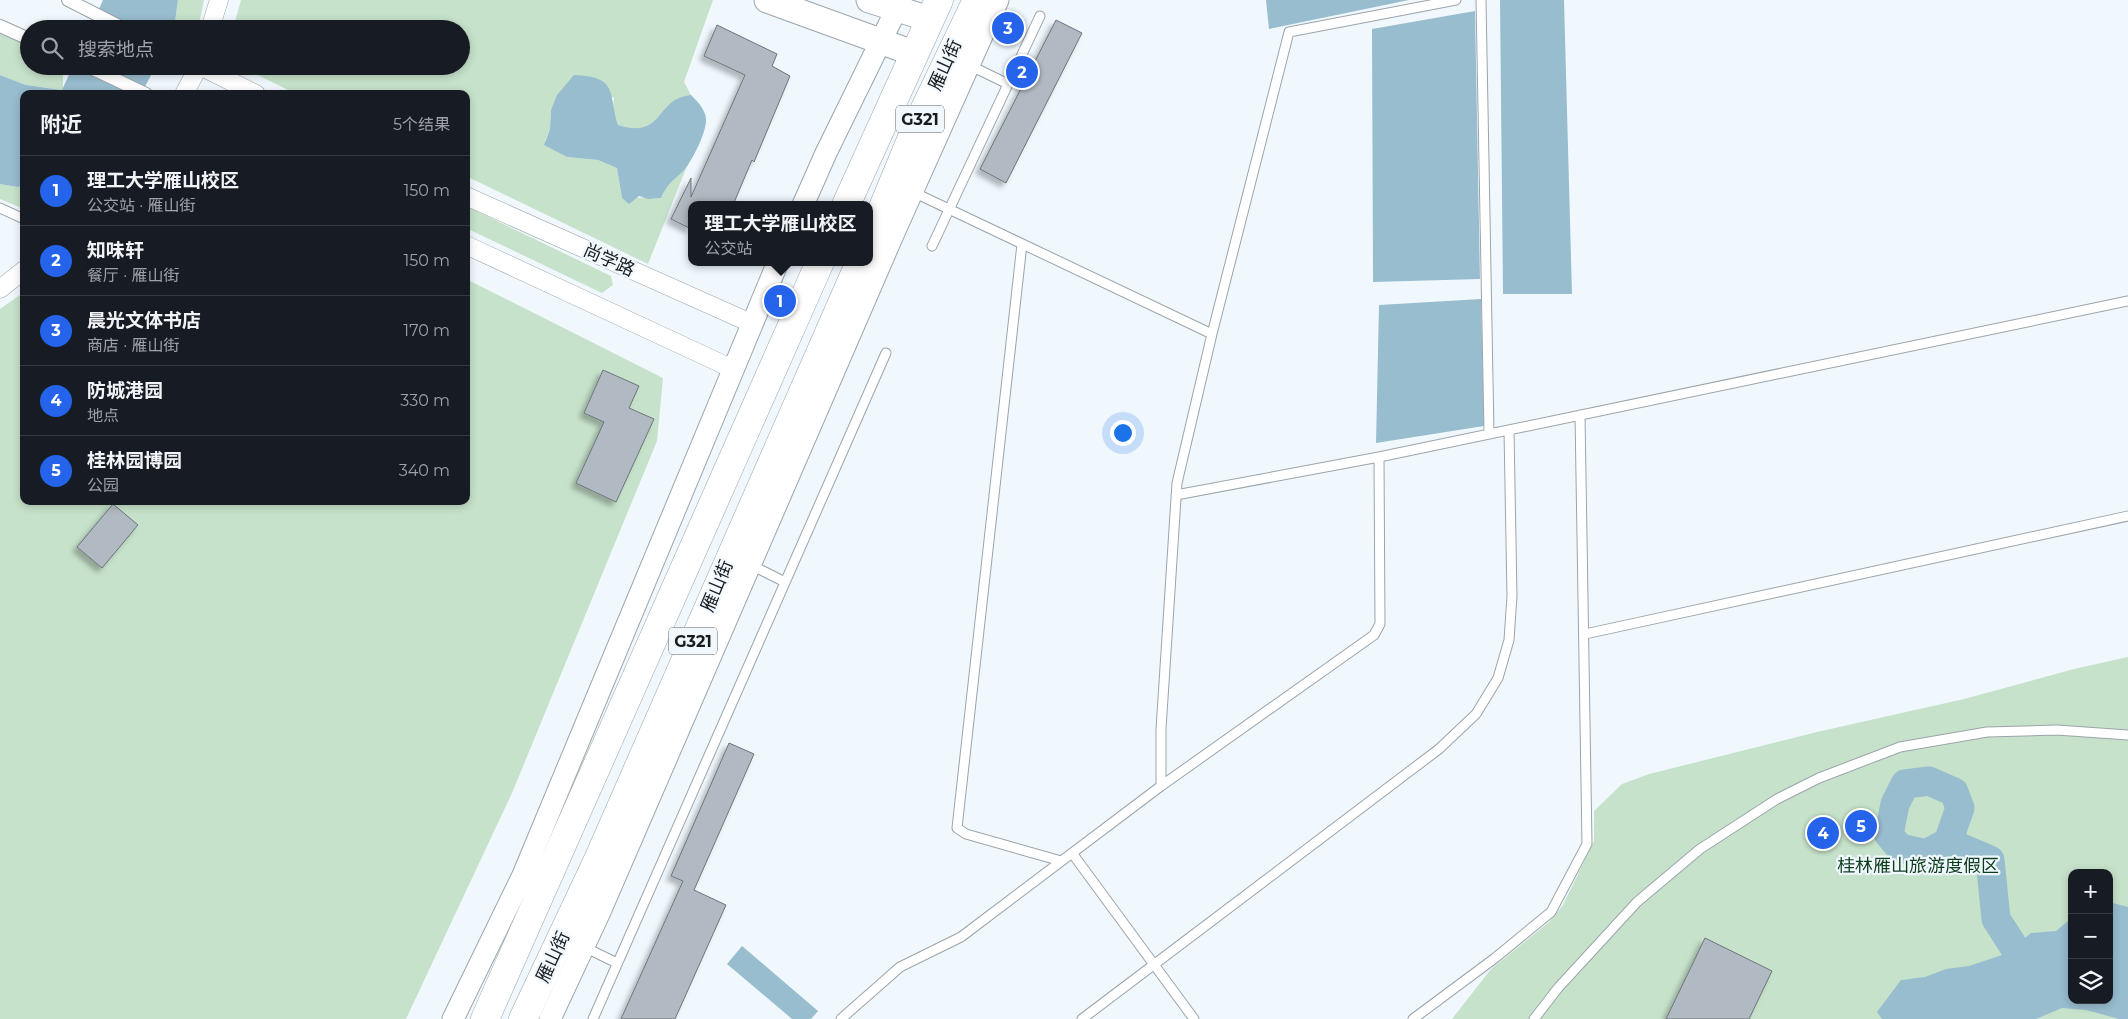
<!DOCTYPE html>
<html lang="zh">
<head>
<meta charset="utf-8">
<style>
  body { margin:0; font-family:Montserrat,"Noto Sans SC",sans-serif; background:#20242c; color:#f1f3f6 }
  .controls { position:absolute; right:15px; bottom:15px; display:grid; overflow:hidden; border-radius:10px; box-shadow:0 2px 8px #0003 }
  .controls button { width:45px; height:45px; display:grid; place-items:center; padding:0; border:0; border-bottom:1px solid #363941; background:#171b24; color:#f1f3f6; font:25px sans-serif }
  .you { position:absolute; left:1122px; top:432px; width:18px; height:18px; margin:-12px; border:4px solid #fff; border-radius:50%; background:#1a73e8; box-shadow:0 0 0 8px #1a73e833 }
  .badge { display:grid; place-items:center; width:32px; height:32px; border-radius:50%; background:#2563eb; color:#fff; font-size:16px; font-weight:700 }
  .pin { position:absolute; translate:-50% -50%; border:2px solid #fff; box-shadow:0 1px 5px #0006 }
  .popup { position:absolute; left:688px; top:201px; width:185px; height:65px; box-sizing:border-box; display:grid; place-content:center; border-radius:10px; background:#171b24; filter:drop-shadow(0 1px 4px #0005); font-size:16px; white-space:nowrap; color:#9ea1a6 }
  .popup b { font-size:19px; color:#f1f3f6 }
  .popup::after { content:''; position:absolute; left:50%; top:100%; margin-left:-10px; border:10px solid transparent; border-top-color:#171b24 }
  .list { margin:0; padding:0; list-style:none }
  h2 { display:flex; justify-content:space-between; align-items:center; height:65px; margin:0; padding:0 20px; font-size:21px }
  h2 small { font-size:16px; font-weight:400; color:#9ea1a6 }
  .list li { display:grid; grid-template-columns:32px 1fr auto; gap:15px; align-items:center; box-sizing:border-box; height:70px; padding:0 20px; border-top:1px solid #363941 }
  .list b { display:block; font-size:19px; white-space:nowrap }
  .list p { margin:0; font-size:16px; white-space:nowrap; color:#9ea1a6 }
  .list em { font-size:16px; font-style:normal; color:#9ea1a6 }
  .icon { flex:none; width:28px; height:28px; fill:none; stroke:currentColor; stroke-width:2; stroke-linecap:round; stroke-linejoin:round }
  .map { position:relative; flex:none; width:2128px; height:1019px; overflow:hidden }
  .search { position:absolute; background:#171b24; box-shadow:0 2px 8px #0003; left:20px; top:20px; width:450px; height:55px; display:flex; align-items:center; gap:12px; box-sizing:border-box; padding:0 18px; border-radius:28px; color:#9ea1a6; font-size:19px }
  .panel { position:absolute; background:#171b24; box-shadow:0 2px 8px #0003; left:20px; top:90px; width:450px; height:415px; border-radius:10px }
  .map>svg:first-child { display:block }
  .green { fill:#c6e2ca; fill-rule:evenodd }
  .water { fill:#98bdcf }
  .lines { fill:none; stroke-linecap:round; stroke-linejoin:round }
  .river { stroke:#98bdcf; stroke-width:29 }
  .building { fill:#b1bac2; stroke:#6c757b; filter:url(#shadow) }
  .service-casing { stroke:#9ba4ab; stroke-width:11 }
  .pedestrian-casing { stroke:#9ba4ab; stroke-width:14 }
  .minor-casing { stroke:#9ba4ab; stroke-width:19 }
  .tertiary-casing { stroke:#9ba4ab; stroke-width:23 }
  .secondary-casing { stroke:#9ba4ab; stroke-width:27 }
  .trunk-casing { stroke:#9ba4ab; stroke-width:29 }
  .service { stroke:#fff; stroke-width:9 }
  .pedestrian { stroke:#fff; stroke-width:12 }
  .minor { stroke:#fff; stroke-width:18 }
  .tertiary { stroke:#fff; stroke-width:21 }
  .secondary { stroke:#fff; stroke-width:25 }
  .trunk { stroke:#fff; stroke-width:28 }
  .labels { text-anchor:middle; stroke-width:4.5; stroke-linejoin:round; paint-order:stroke }
  .shield { fill:#f0f8fe; stroke:#5a5e62; stroke-width:1 }
  .shield-label { font-size:16px; font-weight:bold; fill:#191c1f }
  .street-label { font-size:18px; fill:#191c1f; stroke:#f0f8fe }
  .park-label { font-size:18px; fill:#0c3c1a; stroke:#f0f8fe }
</style>
</head>
<body>
<div class="map">
<svg width="2128" height="1019" viewBox="0 0 2128 1019">
  <defs>
    <filter id="shadow"><feDropShadow dx="-4.5" dy="4.5" stdDeviation="2.5" flood-color="#0004"/></filter>
  </defs>
  <rect width="100%" height="100%" fill="#f0f8fe"/>
  <path class="green" d="M 178,0 L 204,0 L 198,29 L 174,29 Z
    M 241,0 L 713,0 L 684,82 L 691,95 C 663,97 657,132 634,130 C 629,129 623,127 618,125 L 613,108 L 614,97 L 551,110 L 550,129 L 545,141 L 567,157 L 598,160 L 617,168 L 622,198 C 636,196 647,199 661,198 L 667,184 L 687,166 L 648,264 L 466,176 L 466,94 L 296,94 L 239,66 L 461,66 L 461,29 L 233,29 Z
    M 0,33 L 29,46 L 29,66 L 63,66 L 63,90 L 26,85 L 0,75 Z
    M 0,184 L 17,187 L 24,186 L 24,209 L 0,199 Z
    M 466,206 L 611,276 L 613,285 L 602,293 L 466,228 Z
    M 466,279 L 663,378 L 657,441 L 512,793 L 406,1019 L 0,1019 L 0,309 L 24,292 L 24,501 L 466,501 Z
    M 2128,657 L 2128,1019 L 1452,1019 L 1491,969 L 1549,922 L 1563,905 L 1594,841 L 1594,811 L 1622,784 L 1649,774 L 1817,732 L 1964,699 L 2074,669 ZM 2072,873 L 2109,873 L 2109,1000 L 2072,1000 Z"/>
  <path class="water" d="M 103,0 L 178,0 L 174,29 L 90,29 Z
    M 1266,0 L 1409,0 L 1269,29 Z
    M 1500,0 L 1564,0 L 1572,294 L 1503,294 Z
    M 1475,11 L 1480,279 L 1373,282 L 1372,29 Z
    M 73,66 L 156,66 L 141,94 L 24,94 L 24,186 L 17,187 L 0,184 L 0,75 L 26,85 L 62,90 Z
    M 574,75 C 618,77 608,91 618,125 C 664,140 655,98 691,95 C 697,101 702,106 705,114 C 710,126 695,154 688,165 C 677,180 670,178 661,198 L 648,199 L 639,196 L 629,204 L 622,198 L 617,168 L 598,160 L 567,157 L 544,145 L 550,129 L 551,110 L 557,95 Z
    M 1481,299 L 1484,426 L 1376,443 L 1379,305 Z
    M 2109,902 L 2128,907 L 2128,1019 L 2119,1019 L 2086,1010 L 2062,1008 L 2036,1019 L 1882,1019 L 1877,1012 L 1901,980 L 1925,977 L 1946,969 L 1969,966 L 2005,954 L 2031,933 L 2056,931 L 2072,918 L 2072,1000 L 2109,1000 Z
    M 742,946 L 818,1011 L 811,1019 L 792,1019 L 727,964 Z"/>
  <g class="lines">
    <path class="river" d="M 1948,842 L 1926,854 L 1900,848 L 1889,835 L 1895,804 L 1905,784 L 1929,781 L 1954,792 L 1960,808 L 1948,842 L 1990,860 L 1996,919 L 2014,947"/>
  </g>
  <path class="building" d="M 1056,20 L 1082,33 L 1006,183 L 980,169 Z
    M 717,25 L 777,54 L 772,66 L 790,76 L 754,162 L 752,160 L 733,205 L 691,205 L 691,229 L 671,219 L 691,178 L 691,197 L 745,75 L 704,56 Z
    M 603,370 L 639,386 L 629,408 L 654,419 L 616,502 L 576,483 L 604,422 L 584,413 Z
    M 113,504 L 138,525 L 102,568 L 77,547 Z
    M 729,743 L 754,754 L 694,890 L 726,905 L 675,1019 L 621,1019 L 683,881 L 671,876 Z
    M 1705,938 L 1772,971 L 1749,1019 L 1666,1019 Z"/>
  <g class="lines">
    <defs>
      <path id="service" d="M 1481,0 L 1489,434
        M 969,65 L 1008,84
        M 913,192 L 1212,334 L 1289,32 L 1456,0
        M 0,208 L 24,219
        M 1022,244 L 957,828 L 966,834 L 1061,861
        M 932,246 L 1040,16
        M 1379,457 L 2128,301
        M 751,565 L 785,582
        M 1585,634 L 2128,516
        M 1161,786 L 1161,729 L 1177,483 L 1212,334
        M 1072,853 L 1194,1019
        M 584,947 L 617,963
        M 593,1019 L 886,353
        M 841,1019 L 900,967 L 961,937 L 1161,786 L 1374,635 L 1380,624 L 1379,457 L 1176,495
        M 1082,1019 L 1439,749 L 1476,714 L 1498,678 L 1509,640 L 1512,596 L 1509,430
        M 1413,1019 L 1495,958 L 1551,912 L 1587,844 L 1580,415
        M 1534,1019 L 1558,988 L 1637,902 L 1700,849 L 1777,799 L 1819,778 L 1900,747 L 1987,732 L 2057,730 L 2128,735"/>
      <path id="pedestrian" d="M 68,0 L 125,29
        M 0,26 L 29,39
        M 87,66 L 146,94"/>
      <path id="minor" d="M 210,29 L 219,0
        M 200,66 L 256,94
        M 184,94 L 199,66
        M 466,196 L 753,324
        M 466,245 L 733,369
        M 0,289 L 24,270"/>
      <path id="tertiary" d="M 803,205 L 826,153 L 901,0
        M 453,1019 L 523,875 L 778,262
        M 550,1019 L 599,914 L 893,235 L 998,0"/>
      <path id="secondary" d="M 767,0 L 913,53
        M 869,0 L 929,19"/>
      <path id="trunk" d="M 846,205 L 939,0
        M 869,241 L 918,123 L 977,0
        M 485,1019 L 820,262
        M 523,1019 L 597,862 L 860,262"/>
    </defs>
    <use href="#service" class="service-casing"/>
    <use href="#pedestrian" class="pedestrian-casing"/>
    <use href="#minor" class="minor-casing"/>
    <use href="#tertiary" class="tertiary-casing"/>
    <use href="#secondary" class="secondary-casing"/>
    <use href="#trunk" class="trunk-casing"/>
    <use href="#service" class="service"/>
    <use href="#pedestrian" class="pedestrian"/>
    <use href="#minor" class="minor"/>
    <use href="#tertiary" class="tertiary"/>
    <use href="#secondary" class="secondary"/>
    <use href="#trunk" class="trunk"/>
  </g>
  <g class="labels">
    <g class="shield">
      <rect x="896" y="105.5" width="48" height="27" rx="4"/>
      <rect x="669" y="627.5" width="48" height="27" rx="4"/>
    </g>
    <g class="shield-label">
      <text x="920" y="125">G321</text>
      <text x="693" y="647">G321</text>
    </g>
    <g class="street-label">
      <text transform="translate(945 65) rotate(-66)" y="6">雁山街</text>
      <text transform="translate(609 260) rotate(24)" y="6">尚学路</text>
      <text transform="translate(717 586) rotate(-67)" y="6">雁山街</text>
      <text transform="translate(553 957) rotate(-65)" y="6">雁山街</text>
    </g>
    <g class="park-label">
      <text x="1918" y="872">桂林雁山旅游度假区</text>
    </g>
  </g>
</svg>
<div class="controls">
<button>+</button>
<button>−</button>
<button><svg class="icon" aria-label="layers" viewBox="0 0 24 24"><path d="M12 4l9 5-9 5-9-5zM3 14l9 5 9-5"/></svg></button>
</div>
<div class="you"></div>
<div class="pin badge" style="left:780px;top:301px">1</div>
<div class="popup"><b>理工大学雁山校区</b>公交站</div>
<div class="pin badge" style="left:1022px;top:72px">2</div>
<div class="pin badge" style="left:1008px;top:28px">3</div>
<div class="pin badge" style="left:1823px;top:833px">4</div>
<div class="pin badge" style="left:1861px;top:826px">5</div>
<div class="search"><svg class="icon" aria-label="search" viewBox="0 0 24 24"><circle cx="10" cy="10" r="6"/><path d="M15 15l6 6"/></svg>搜索地点</div>
<section class="panel">
<h2>附近<small>5个结果</small></h2>
<ul class="list">
<li><span class="badge">1</span><div><b>理工大学雁山校区</b><p>公交站 · 雁山街</p></div><em>150 m</em></li>
<li><span class="badge">2</span><div><b>知味轩</b><p>餐厅 · 雁山街</p></div><em>150 m</em></li>
<li><span class="badge">3</span><div><b>晨光文体书店</b><p>商店 · 雁山街</p></div><em>170 m</em></li>
<li><span class="badge">4</span><div><b>防城港园</b><p>地点</p></div><em>330 m</em></li>
<li><span class="badge">5</span><div><b>桂林园博园</b><p>公园</p></div><em>340 m</em></li>
</ul>
</section>
</div>
</body>
</html>
